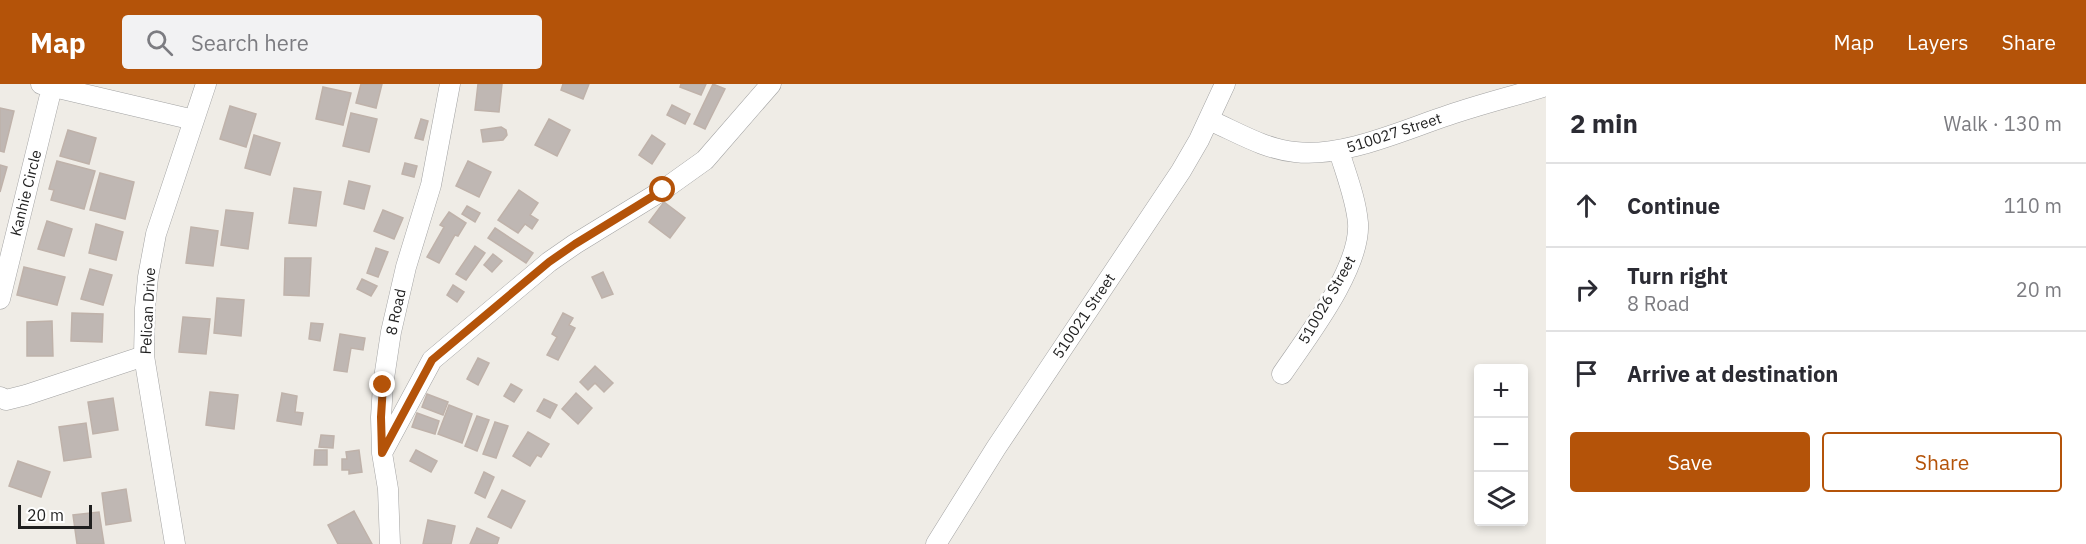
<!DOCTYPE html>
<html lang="en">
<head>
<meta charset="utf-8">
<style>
  body { margin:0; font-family:"IBM Plex Sans",sans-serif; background:#f2f2f3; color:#2b2b33 }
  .controls { position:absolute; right:18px; bottom:18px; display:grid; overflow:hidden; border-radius:6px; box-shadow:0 3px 9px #0003 }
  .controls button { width:54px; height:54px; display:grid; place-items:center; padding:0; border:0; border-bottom:2px solid #e1e1e2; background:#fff; color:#2b2b33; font:30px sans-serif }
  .scale { position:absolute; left:18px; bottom:15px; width:74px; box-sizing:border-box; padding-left:6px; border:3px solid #1f1f1f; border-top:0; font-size:16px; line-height:21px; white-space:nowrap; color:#1f1f1f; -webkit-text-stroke:4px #fff; paint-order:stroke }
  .stop { position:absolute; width:18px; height:18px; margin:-14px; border:4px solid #b45309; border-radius:50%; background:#fff }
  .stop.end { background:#b45309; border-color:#fff; box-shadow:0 2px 6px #0008 }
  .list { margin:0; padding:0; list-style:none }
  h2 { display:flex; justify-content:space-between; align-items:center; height:78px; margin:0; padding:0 24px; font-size:26px }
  h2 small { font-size:20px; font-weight:400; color:#7c7c81 }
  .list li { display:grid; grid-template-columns:39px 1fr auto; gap:18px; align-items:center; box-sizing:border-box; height:84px; padding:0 24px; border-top:2px solid #e1e1e2 }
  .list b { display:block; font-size:22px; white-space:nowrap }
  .list p { margin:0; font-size:20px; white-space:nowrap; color:#7c7c81 }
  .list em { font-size:20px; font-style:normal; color:#7c7c81 }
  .actions { display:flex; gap:12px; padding:18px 24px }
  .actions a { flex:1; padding:14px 0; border:2px solid #b45309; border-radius:6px; text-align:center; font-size:21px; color:#b45309 }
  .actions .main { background:#b45309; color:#fff }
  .icon { flex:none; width:33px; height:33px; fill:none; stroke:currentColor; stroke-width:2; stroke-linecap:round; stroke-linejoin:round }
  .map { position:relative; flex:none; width:1546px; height:460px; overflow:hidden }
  header { display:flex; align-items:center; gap:36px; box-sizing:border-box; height:84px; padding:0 30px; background:#b45309; color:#fff }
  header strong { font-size:28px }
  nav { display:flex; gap:33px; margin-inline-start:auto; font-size:21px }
  .search { width:420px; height:54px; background:#f2f2f3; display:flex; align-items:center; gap:15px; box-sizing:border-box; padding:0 21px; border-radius:6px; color:#7c7c81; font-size:22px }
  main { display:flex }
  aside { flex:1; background:#fff }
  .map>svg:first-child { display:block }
  .building { fill:#bfb7b3; stroke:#bfb2aa; stroke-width:1.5 }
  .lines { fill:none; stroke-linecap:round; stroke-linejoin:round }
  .minor-casing { stroke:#a3a3a3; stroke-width:21 }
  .minor { stroke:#fff; stroke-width:20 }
  .route { stroke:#b45309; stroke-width:8 }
  .labels { text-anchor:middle; stroke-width:5; stroke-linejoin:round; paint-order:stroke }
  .street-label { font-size:15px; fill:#1f1f1f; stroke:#fff }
</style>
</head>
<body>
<header>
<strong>Map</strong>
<div class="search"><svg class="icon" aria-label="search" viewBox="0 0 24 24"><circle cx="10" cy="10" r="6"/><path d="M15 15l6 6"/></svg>Search here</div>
<nav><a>Map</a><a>Layers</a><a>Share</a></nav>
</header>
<main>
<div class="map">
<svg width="1546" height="460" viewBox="0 0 1546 460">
  <rect width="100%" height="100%" fill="#efece6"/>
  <path class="building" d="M 361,0 L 382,0 L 376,24 L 356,19 Z
    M 478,0 L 502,0 L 499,28 L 475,26 Z
    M 563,0 L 589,0 L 583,15 L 561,6 Z
    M 681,0 L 706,0 L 701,11 L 680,3 Z
    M 713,0 L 725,5 L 705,45 L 694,40 Z
    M 323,3 L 351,9 L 343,41 L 316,35 Z
    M 672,21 L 690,30 L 685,40 L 667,31 Z
    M 230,22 L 256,30 L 246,63 L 220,55 Z
    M 0,24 L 14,27 L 4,68 L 0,67 Z
    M 351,29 L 377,35 L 369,68 L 343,62 Z
    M 421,35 L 428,37 L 423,56 L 415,54 Z
    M 549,35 L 570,46 L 557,72 L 535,61 Z
    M 501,43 L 506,46 L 507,51 L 503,56 L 483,58 L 481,46 Z
    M 68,46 L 96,54 L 89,80 L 60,72 Z
    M 254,51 L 280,59 L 270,91 L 245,84 Z
    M 652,51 L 665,60 L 652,80 L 639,71 Z
    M 57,77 L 95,87 L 84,125 L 51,116 L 54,106 L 49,105 Z
    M 468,77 L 491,88 L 479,113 L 456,102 Z
    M 405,79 L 417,82 L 414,93 L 402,90 Z
    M 0,81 L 7,83 L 0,108 Z
    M 100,89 L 134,98 L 125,135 L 90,126 Z
    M 349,97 L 370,102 L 364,125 L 344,120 Z
    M 294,104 L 321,108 L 316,142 L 289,139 Z
    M 519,106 L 538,119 L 530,131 L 538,136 L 532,145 L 525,140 L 518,149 L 498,136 Z
    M 664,118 L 685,134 L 670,154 L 649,138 Z
    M 467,122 L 480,129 L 475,138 L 462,130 Z
    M 226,126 L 253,129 L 248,165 L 221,161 Z
    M 383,126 L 403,134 L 394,155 L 374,147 Z
    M 449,128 L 466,139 L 458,152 L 455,151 L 439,179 L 427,173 L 444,143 L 440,141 Z
    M 47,137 L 72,145 L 64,172 L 38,165 Z
    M 96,140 L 123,148 L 116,176 L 89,169 Z
    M 191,143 L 218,147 L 213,182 L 186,179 Z
    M 495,144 L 533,169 L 526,179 L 488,154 Z
    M 475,162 L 485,169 L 466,196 L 456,190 Z
    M 376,164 L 388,168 L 378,193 L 367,189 Z
    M 493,170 L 502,177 L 492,188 L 484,181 Z
    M 285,174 L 311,174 L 309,212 L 284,211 Z
    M 24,183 L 65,193 L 57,221 L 17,211 Z
    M 90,185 L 112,191 L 103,221 L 81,215 Z
    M 603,188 L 613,210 L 602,214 L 592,193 Z
    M 362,195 L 377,202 L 371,212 L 357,205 Z
    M 453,201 L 464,208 L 457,218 L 447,211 Z
    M 217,214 L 244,216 L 241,252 L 214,249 Z
    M 72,229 L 103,230 L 102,258 L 71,257 Z
    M 563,229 L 573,234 L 569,241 L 575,244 L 558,276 L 547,271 L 557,253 L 552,250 Z
    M 183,233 L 210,235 L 206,270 L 179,268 Z
    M 52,237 L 53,272 L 27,272 L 27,238 Z
    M 311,239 L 323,240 L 320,257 L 309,255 Z
    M 340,250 L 365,254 L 363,266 L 351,264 L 347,288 L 334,286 Z
    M 478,274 L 489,279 L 478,301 L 467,295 Z
    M 595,282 L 613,299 L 604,308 L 595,299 L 588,306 L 580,298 Z
    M 511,300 L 522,306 L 514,318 L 504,312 Z
    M 210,308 L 238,311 L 234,345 L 206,341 Z
    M 282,309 L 297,312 L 295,328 L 303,329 L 301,341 L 277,337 Z
    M 576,309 L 592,324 L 578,340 L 562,325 Z
    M 427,310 L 448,318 L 443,331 L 422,323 Z
    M 113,314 L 118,346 L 93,350 L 88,318 Z
    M 544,315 L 557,321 L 550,334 L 537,327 Z
    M 449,321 L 472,330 L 462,359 L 438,350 Z
    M 417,329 L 439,337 L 435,350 L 412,343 Z
    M 477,332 L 489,336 L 477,367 L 465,362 Z
    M 495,338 L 508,342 L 496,374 L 483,370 Z
    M 86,339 L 91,373 L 64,377 L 59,343 Z
    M 528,348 L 549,360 L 541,373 L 537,371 L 530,382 L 513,372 Z
    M 321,351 L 334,352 L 333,364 L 319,363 Z
    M 315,366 L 327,366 L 327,381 L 314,381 Z
    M 359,366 L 362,388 L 349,390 L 349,386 L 342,386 L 342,375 L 347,375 L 346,368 Z
    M 416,366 L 437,377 L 431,388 L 410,377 Z
    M 18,377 L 50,388 L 41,413 L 9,402 Z
    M 484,388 L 494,393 L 485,414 L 475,409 Z
    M 126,405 L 131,437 L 106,441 L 102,409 Z
    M 502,406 L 525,417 L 511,444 L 488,433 Z
    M 354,427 L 372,460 L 338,460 L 328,441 Z
    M 99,428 L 104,460 L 77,460 L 73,431 Z
    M 428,436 L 455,442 L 451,460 L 423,460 Z
    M 477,444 L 499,454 L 497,460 L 470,460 Z"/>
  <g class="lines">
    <defs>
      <path id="minor" d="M 41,0 L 194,36
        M 1209,36 C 1237,48 1264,65 1295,68 C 1343,74 1403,46 1449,31 C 1481,20 1514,12 1546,2
        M 0,215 L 52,3
        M 1282,290 C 1307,253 1361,184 1358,139 C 1356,115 1346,90 1339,67
        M 0,313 L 6,316 L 26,311 L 144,272
        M 382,369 L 432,276 L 549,178 L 575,160 L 663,106 L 705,76 L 771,0
        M 175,460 L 144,272 L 145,224 L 148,193 L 156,150 L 206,0
        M 390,460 L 388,405 L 382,369 L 381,333 L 383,301 L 391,248 L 406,183 L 431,101 L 450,0
        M 936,460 L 996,364 L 1181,87 L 1199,56 L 1225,0"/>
    </defs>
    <use href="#minor" class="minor-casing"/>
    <use href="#minor" class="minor"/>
  </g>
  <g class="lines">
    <path class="route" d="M 383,301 L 381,333 L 382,369 L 432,276 L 549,178 L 575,160 L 663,106"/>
  </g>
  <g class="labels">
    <g class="street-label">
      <text transform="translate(1394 49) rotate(-18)" y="5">510027 Street</text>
      <text transform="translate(26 109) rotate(-76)" y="5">Kanhie Circle</text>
      <text transform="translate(1327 216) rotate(-60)" y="5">510026 Street</text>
      <text transform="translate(148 227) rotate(-87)" y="5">Pelican Drive</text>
      <text transform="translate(396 228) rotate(-78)" y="5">8 Road</text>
      <text transform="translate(1084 232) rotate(-56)" y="5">510021 Street</text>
    </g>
  </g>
</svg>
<div class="controls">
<button>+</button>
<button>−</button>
<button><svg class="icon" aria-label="layers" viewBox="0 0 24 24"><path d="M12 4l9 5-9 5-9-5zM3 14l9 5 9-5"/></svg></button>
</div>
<div class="scale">20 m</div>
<div class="stop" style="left:663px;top:106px"></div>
<div class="stop end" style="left:383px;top:301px"></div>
</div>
<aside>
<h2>2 min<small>Walk · 130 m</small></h2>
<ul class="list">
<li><svg class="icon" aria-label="ahead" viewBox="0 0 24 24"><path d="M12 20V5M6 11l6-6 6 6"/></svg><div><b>Continue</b></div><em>110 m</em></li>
<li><svg class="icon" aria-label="right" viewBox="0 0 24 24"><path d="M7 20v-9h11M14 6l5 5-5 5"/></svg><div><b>Turn right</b><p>8 Road</p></div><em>20 m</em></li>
<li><svg class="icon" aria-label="arrive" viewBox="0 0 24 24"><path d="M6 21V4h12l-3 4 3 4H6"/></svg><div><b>Arrive at destination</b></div></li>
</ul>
<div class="actions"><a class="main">Save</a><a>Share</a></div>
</aside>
</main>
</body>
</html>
